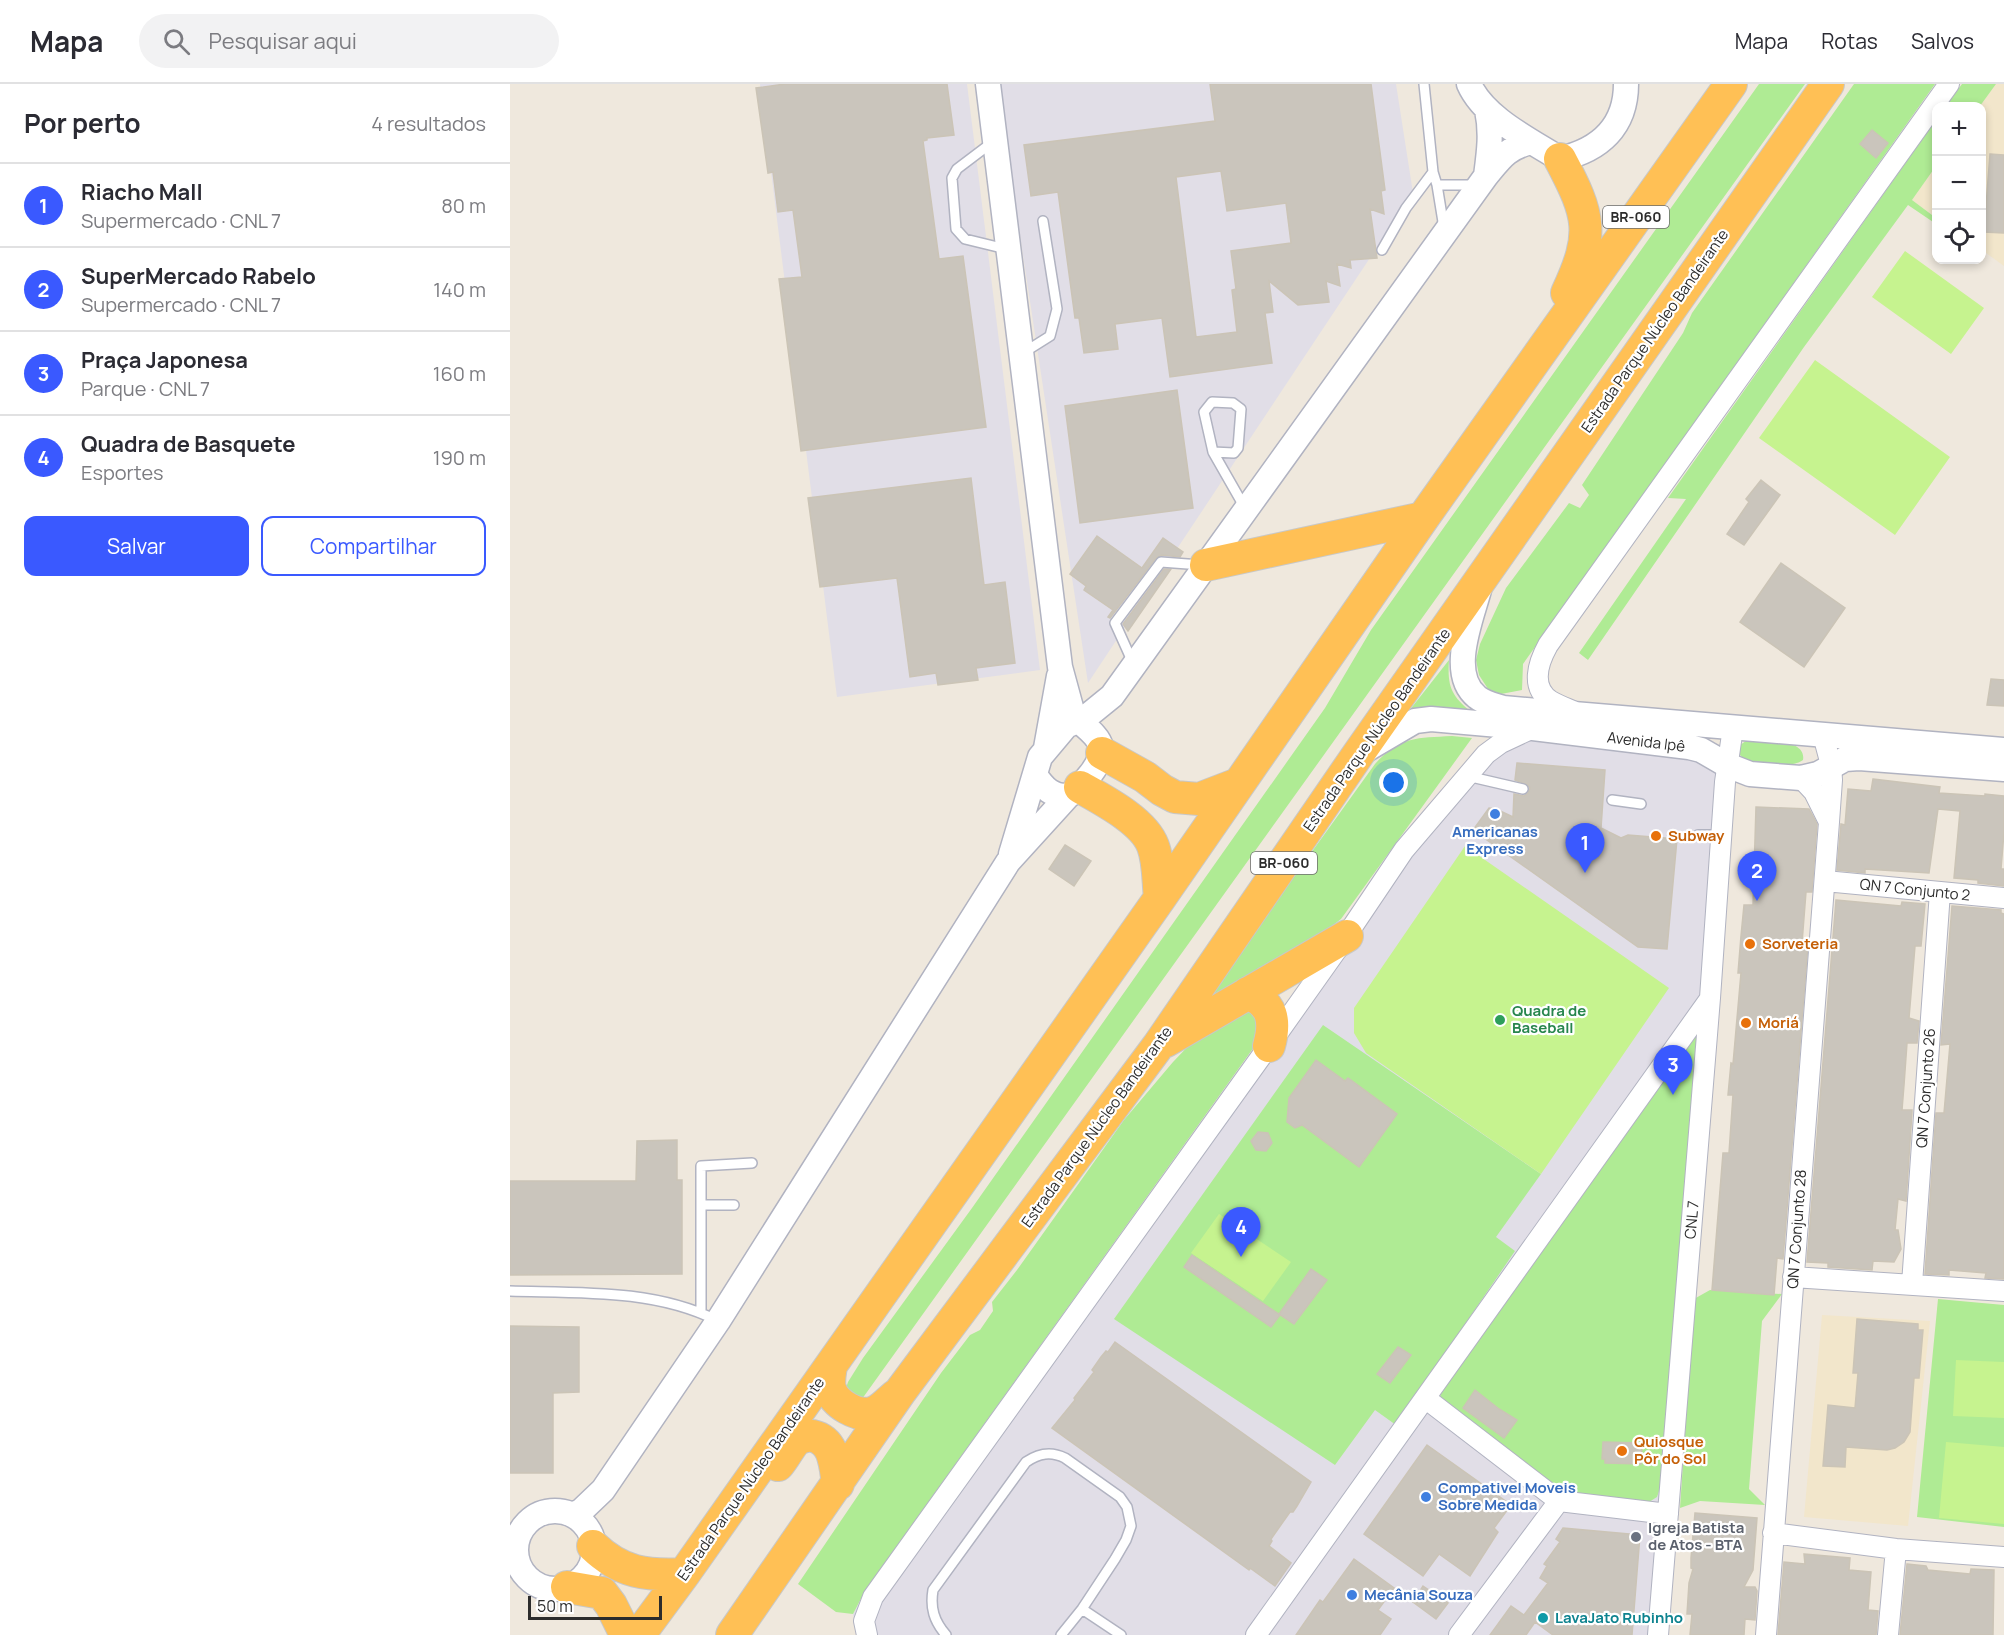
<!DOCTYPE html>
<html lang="pt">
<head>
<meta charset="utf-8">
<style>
  body { margin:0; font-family:Manrope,sans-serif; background:#f2f2f3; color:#2b2b33 }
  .controls { position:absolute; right:18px; top:18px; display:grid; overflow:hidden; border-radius:12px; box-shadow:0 3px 9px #0003 }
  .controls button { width:54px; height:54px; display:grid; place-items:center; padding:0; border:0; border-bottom:2px solid #e1e1e2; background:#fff; color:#2b2b33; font:30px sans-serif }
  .scale { position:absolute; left:18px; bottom:15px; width:134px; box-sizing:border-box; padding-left:6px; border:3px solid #2c2c2c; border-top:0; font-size:16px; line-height:21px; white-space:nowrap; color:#2c2c2c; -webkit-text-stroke:4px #fff; paint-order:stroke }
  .you { position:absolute; left:884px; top:699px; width:21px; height:21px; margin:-15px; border:4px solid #fff; border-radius:50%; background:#1a73e8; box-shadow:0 0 0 9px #1a73e833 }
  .badge { display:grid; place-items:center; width:39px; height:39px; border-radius:50%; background:#3a59ff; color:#fff; font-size:20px; font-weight:700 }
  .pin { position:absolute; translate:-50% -50px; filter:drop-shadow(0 2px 3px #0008) }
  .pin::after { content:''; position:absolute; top:32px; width:21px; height:18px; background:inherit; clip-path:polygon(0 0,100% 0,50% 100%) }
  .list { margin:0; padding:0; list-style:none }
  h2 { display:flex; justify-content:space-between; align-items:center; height:78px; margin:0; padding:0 24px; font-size:26px }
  h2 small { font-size:20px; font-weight:400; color:#7c7c81 }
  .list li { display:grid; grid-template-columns:39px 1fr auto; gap:18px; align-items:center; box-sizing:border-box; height:84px; padding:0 24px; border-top:2px solid #e1e1e2 }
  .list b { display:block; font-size:22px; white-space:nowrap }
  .list p { margin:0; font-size:20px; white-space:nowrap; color:#7c7c81 }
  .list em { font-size:20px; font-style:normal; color:#7c7c81 }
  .actions { display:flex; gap:12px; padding:18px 24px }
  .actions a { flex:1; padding:14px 0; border:2px solid #3a59ff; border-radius:12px; text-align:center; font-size:21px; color:#3a59ff }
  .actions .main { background:#3a59ff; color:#fff }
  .icon { flex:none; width:33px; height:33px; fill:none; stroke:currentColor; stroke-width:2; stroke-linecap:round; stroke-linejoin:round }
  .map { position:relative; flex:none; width:1494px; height:1551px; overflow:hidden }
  header { display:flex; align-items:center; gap:36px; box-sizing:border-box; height:84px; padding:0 30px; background:#fff; border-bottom:2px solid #e1e1e2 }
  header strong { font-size:28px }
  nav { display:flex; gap:33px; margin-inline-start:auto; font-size:21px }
  .search { width:420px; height:54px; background:#f2f2f3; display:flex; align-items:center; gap:15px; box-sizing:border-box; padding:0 21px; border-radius:33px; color:#7c7c81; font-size:22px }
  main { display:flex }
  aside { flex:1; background:#fff }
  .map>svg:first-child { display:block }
  .industrial { fill:#e1dee7 }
  .education { fill:#f2e6cb }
  .green { fill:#afeb94 }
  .pitch { fill:#c6f38f }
  .building { fill:#cac5bc; stroke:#cbc4b6; stroke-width:1.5; fill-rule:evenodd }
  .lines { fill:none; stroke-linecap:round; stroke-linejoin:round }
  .service-casing { stroke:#b1b3c1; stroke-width:12 }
  .minor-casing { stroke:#b1b3c1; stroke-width:22 }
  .tertiary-casing { stroke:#b1b3c1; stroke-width:27 }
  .trunk-casing { stroke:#c8c8c8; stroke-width:34 }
  .service { stroke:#fff; stroke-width:9 }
  .minor { stroke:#fff; stroke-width:20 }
  .tertiary { stroke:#fff; stroke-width:24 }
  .trunk { stroke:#ffc055; stroke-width:32 }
  .shop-dot { fill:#3f7fe0; stroke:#fff; stroke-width:2 }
  .food-dot { fill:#e8710a; stroke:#fff; stroke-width:2 }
  .leisure-dot { fill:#2e9e5b; stroke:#fff; stroke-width:2 }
  .worship-dot { fill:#6b7280; stroke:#fff; stroke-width:2 }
  .culture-dot { fill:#0f9aa8; stroke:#fff; stroke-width:2 }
  .labels { text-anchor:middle; stroke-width:4.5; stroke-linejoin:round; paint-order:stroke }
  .shield { fill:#fff; stroke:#6b6b6b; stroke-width:1.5 }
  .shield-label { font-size:14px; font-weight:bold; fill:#2c2c2c }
  .street-label { font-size:15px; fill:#2c2c2c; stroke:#fff }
  .shop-label { font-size:15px; font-weight:bold; fill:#366cbe; stroke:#fff; text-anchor:start }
  .food-label { font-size:15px; font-weight:bold; fill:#c56008; stroke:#fff; text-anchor:start }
  .leisure-label { font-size:15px; font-weight:bold; fill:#27864d; stroke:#fff; text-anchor:start }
  .worship-label { font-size:15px; font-weight:bold; fill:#5b616d; stroke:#fff; text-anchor:start }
  .culture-label { font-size:15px; font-weight:bold; fill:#0d838f; stroke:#fff; text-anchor:start }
</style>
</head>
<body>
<header>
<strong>Mapa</strong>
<div class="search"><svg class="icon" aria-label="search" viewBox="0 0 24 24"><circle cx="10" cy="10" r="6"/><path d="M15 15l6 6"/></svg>Pesquisar aqui</div>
<nav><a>Mapa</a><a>Rotas</a><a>Salvos</a></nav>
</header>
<main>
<aside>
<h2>Por perto<small>4 resultados</small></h2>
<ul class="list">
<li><span class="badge">1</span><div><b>Riacho Mall</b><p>Supermercado · CNL 7</p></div><em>80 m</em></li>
<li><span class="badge">2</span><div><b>SuperMercado Rabelo</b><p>Supermercado · CNL 7</p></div><em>140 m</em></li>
<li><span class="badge">3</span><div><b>Praça Japonesa</b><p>Parque · CNL 7</p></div><em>160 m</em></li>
<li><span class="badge">4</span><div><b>Quadra de Basquete</b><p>Esportes</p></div><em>190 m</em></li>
</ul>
<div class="actions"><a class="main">Salvar</a><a>Compartilhar</a></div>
</aside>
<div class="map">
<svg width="1494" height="1551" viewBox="0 0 1494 1551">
  <rect width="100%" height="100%" fill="#efe8dd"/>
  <path class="industrial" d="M 250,0 L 457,0 L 530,586 L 327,613 Z
    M 487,0 L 886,0 L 903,109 L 578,599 Z
    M 1005,649 L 1219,680 L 1144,1551 L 347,1551 L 343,1530 L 356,1505 L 940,706 Z"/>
  <path class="education" d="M 1486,0 L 1494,0 L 1494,182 L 1472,166 L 1472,22 L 1470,22 Z
    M 1426,82 L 1426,134 L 1402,116 Z
    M 1312,1231 L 1420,1237 L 1398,1442 L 1294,1433 Z"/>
  <path class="green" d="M 1249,0 L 1295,0 L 352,1315 L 334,1310 L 338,1298 L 353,1274 L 462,1124 L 815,624 L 861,546 Z
    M 1344,0 L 1425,0 L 1013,580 L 1012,606 L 991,610 L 980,608 L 969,591 L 966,576 L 970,560 L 996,504 L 1059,419 L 1070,424 L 1079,411 L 1072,401 L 1173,249 L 1182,229 Z
    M 1452,0 L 1486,0 L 1470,22 L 1436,22 Z
    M 1426,36 L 1426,82 L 1402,116 L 1426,134 L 1426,140 L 1398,121 L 1294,263 L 1078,576 L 1069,569 L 1176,415 L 1158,414 Z
    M 939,576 C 937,604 942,613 964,630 L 895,632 Z
    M 942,652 L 962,654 L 831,835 L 800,859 L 693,919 L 865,680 C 891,652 907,654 942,652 Z
    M 1236,657 C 1250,657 1297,653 1293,676 C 1283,684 1252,681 1240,678 C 1234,676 1232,673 1228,669 L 1230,661 Z
    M 745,921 L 752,951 L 744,963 L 356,1505 L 343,1530 L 326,1528 L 288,1500 L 431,1289 L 460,1251 L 470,1246 L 483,1227 L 482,1218 L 507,1186 L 614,1036 L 663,978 L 686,954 Z
    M 813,941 L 1031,1090 L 986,1153 L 1005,1167 L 886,1341 L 865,1326 L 825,1381 L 604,1235 Z
    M 1187,951 L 1150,1404 L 1147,1413 L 1139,1418 L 1124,1421 L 1058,1410 L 1047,1406 L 935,1321 L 930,1311 L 934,1302 Z
    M 1200,1206 L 1272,1210 L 1252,1237 L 1239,1405 L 1255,1421 L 1190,1417 L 1170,1424 L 1184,1215 Z
    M 1428,1215 L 1494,1221 L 1494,1443 L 1407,1433 Z"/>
  <path class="pitch" d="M 1395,167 L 1474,224 L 1441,270 L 1362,213 Z
    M 1305,276 L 1440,373 L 1385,451 L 1249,354 Z
    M 955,762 L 1159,904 L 1031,1090 L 856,969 L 844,949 L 844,924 Z
    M 709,1130 L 781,1178 L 753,1217 L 681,1169 Z
    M 1446,1276 L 1494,1278 L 1494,1334 L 1443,1332 Z
    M 1436,1358 L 1494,1363 L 1494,1440 L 1429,1434 Z"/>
  <path class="building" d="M 275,0 L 437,0 L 444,51 L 417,54 L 417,56 L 413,57 L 429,175 L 453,172 L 476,343 L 291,367 L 269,195 L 292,193 L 283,126 L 268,128 L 263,88 L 258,89 L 246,4 Z
    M 700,0 L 861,0 L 875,106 L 871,107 L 874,130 L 860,125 L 867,174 L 840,176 L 841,184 L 827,180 L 830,202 L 816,197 L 819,218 L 788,221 L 759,197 L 763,228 L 755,229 L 762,279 L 660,293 L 652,234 L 605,240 L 608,265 L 574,269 L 569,234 L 565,234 L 548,108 L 521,112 L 514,61 L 705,37 ZM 711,87 L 717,127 L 776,119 L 781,159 L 721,167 L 726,205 L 722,206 L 727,248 L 686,253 L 666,93 Z
    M 1362,46 L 1378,59 L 1366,74 L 1350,60 Z
    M 1480,70 L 1494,71 L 1494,149 L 1474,148 Z
    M 667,306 L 683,424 L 570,439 L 555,322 Z
    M 461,394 L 474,501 L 495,498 L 505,579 L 466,584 L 468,596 L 428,601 L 426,589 L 400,593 L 387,494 L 310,503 L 298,414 Z
    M 1251,396 L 1270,411 L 1234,461 L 1217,450 L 1239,418 L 1236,415 Z
    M 587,452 L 632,484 L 653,454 L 673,468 L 670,473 L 652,471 L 646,474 L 600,534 L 598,533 L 603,526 L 574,506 L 576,502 L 560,490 Z
    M 1271,479 L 1335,524 L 1294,583 L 1230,538 Z
    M 654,485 L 661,485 L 618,547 L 613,540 Z
    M 1481,595 L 1494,596 L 1494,622 L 1477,621 Z
    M 1007,679 L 1095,686 L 1091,744 L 1111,754 L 1118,751 L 1167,755 L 1157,865 L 1128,863 L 963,746 L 979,724 L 986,725 L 1003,733 L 1004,710 L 1014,712 L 1018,709 L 1020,704 L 1018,701 L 1005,696 Z
    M 1363,695 L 1430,703 L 1429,709 L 1475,712 L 1475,710 L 1494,712 L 1494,748 L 1491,785 L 1494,785 L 1494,802 L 1468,799 L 1468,796 L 1444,794 L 1450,727 L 1428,725 L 1419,789 L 1355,785 L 1355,789 L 1327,786 L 1331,740 L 1335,741 L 1338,705 L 1361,707 Z
    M 1246,723 L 1299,725 L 1307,740 L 1302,808 L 1296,808 L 1292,859 L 1298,860 L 1273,1175 L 1267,1174 L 1264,1211 L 1202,1206 L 1213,1069 L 1219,1069 L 1223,1011 L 1218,1011 L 1221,979 L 1223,980 L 1231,889 L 1228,889 L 1231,852 L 1234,821 L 1243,821 Z
    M 555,761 L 581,777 L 564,802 L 539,785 Z
    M 1326,816 L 1391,822 L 1392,818 L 1415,820 L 1411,862 L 1405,862 L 1399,934 L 1409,937 L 1407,959 L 1397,959 L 1394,1001 L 1392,1026 L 1402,1026 L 1402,1028 L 1396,1117 L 1388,1115 L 1385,1146 L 1388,1146 L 1391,1165 L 1384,1178 L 1363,1177 L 1362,1186 L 1318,1183 L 1318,1179 L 1297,1178 Z
    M 1442,822 L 1491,826 L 1491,829 L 1494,830 L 1494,1195 L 1475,1194 L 1476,1189 L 1439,1186 L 1439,1191 L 1415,1190 L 1426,1029 L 1434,1029 L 1440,960 L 1431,961 Z
    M 806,976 L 835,997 L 838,994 L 887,1030 L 849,1083 L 792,1041 L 785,1044 L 777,1038 L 779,1014 Z
    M 748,1048 L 758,1049 L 762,1059 L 756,1067 L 746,1066 L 741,1057 Z
    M 167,1056 L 167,1096 L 172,1096 L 172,1190 L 0,1191 L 0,1097 L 126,1097 L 127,1057 Z
    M 682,1171 L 770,1231 L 761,1243 L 674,1183 Z
    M 801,1185 L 817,1196 L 784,1240 L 769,1230 Z
    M 1347,1235 L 1408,1240 L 1408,1246 L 1413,1246 L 1409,1294 L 1404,1294 L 1400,1348 L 1394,1358 L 1385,1364 L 1377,1366 L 1336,1363 L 1335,1383 L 1313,1382 L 1318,1321 L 1345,1324 L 1348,1289 L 1343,1289 Z
    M 0,1242 L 69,1243 L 69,1308 L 43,1309 L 43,1389 L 0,1389 Z
    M 605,1258 L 801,1398 L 787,1422 L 783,1428 L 780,1428 L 761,1455 L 762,1457 L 759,1462 L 781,1479 L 765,1502 L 740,1484 L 739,1486 L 542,1344 L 565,1316 L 564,1314 L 584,1288 L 582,1286 L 591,1273 L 596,1267 L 598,1268 Z
    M 888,1263 L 901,1271 L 880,1299 L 867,1290 Z
    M 965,1306 L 989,1325 L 1007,1336 L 994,1354 L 953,1324 Z
    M 1093,1358 L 1132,1359 L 1131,1380 L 1095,1379 L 1095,1375 L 1092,1375 Z
    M 917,1361 L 1001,1421 L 984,1444 L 988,1448 L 960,1492 L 929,1470 L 913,1492 L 854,1450 Z
    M 1185,1429 L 1247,1434 L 1243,1486 L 1234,1503 L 1245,1503 L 1247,1507 L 1245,1536 L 1235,1535 L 1234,1551 L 1180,1551 L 1182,1530 L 1177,1530 L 1179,1499 L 1183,1485 L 1181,1484 L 1181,1474 Z
    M 1053,1444 L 1130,1451 L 1122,1551 L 1043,1551 L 1025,1538 L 1016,1551 L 980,1551 L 1001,1522 L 1014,1531 L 1038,1499 L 1030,1494 L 1037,1482 L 1034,1480 L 1050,1458 L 1046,1455 Z
    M 1294,1470 L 1340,1474 L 1339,1486 L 1361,1488 L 1358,1526 L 1368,1527 L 1366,1551 L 1268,1551 L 1274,1478 L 1295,1480 Z
    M 844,1475 L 884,1504 L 868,1526 L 881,1535 L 870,1551 L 786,1551 L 810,1516 L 813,1518 Z
    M 1397,1480 L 1416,1482 L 1418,1486 L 1460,1490 L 1461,1485 L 1484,1486 L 1483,1551 L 1390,1551 Z
    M 913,1502 L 938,1519 L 926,1535 L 903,1518 Z"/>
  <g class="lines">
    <defs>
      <path id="service" d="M 914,0 L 923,88 L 927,101 L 934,144
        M 484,57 L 447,85 L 442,94 L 446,145 L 455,155 L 496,165
        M 927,101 L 966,101
        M 872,166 L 896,124 L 923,88
        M 513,269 L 540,252 L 547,225 L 533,137
        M 703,368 L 724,369 L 728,364 L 731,325 L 723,319 L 702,318 L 694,328 L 703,368 L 735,424
        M 623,579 L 605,539 L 651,478 L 691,481
        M 957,692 L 1013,705
        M 1102,716 L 1131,720
        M 1188,751 L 1211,751
        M 191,1121 L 224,1121
        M 0,1207 C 68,1209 144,1205 206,1236
        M 191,1228 L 191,1082 L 242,1079
        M 572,1525 L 611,1551
        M 436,1551 C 424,1537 420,1524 423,1506 L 516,1378 C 529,1369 541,1367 555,1374 L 610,1413 L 617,1423 L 621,1442 L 616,1456 L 605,1475 L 572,1525 L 551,1551"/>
      <path id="minor" d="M 1063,627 C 1056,624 1048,621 1041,617 C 1020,604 1028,579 1038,561 L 1439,0
        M 1291,694 L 1304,708 L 1319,738
        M 1315,797 L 1494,814
        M 1283,1193 L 1494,1207
        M 1402,1200 L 1430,808
        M 915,1314 L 1049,1417 L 1158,1430
        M 1263,1449 L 1386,1465 L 1494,1473
        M 357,1551 L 354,1537 L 363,1513 L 753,970 L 826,867 L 894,766 L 976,670 L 991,659 L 1023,644
        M 746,1551 L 1199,916
        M 949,1551 L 1049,1417
        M 1148,1551 L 1200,914 L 1215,698 L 1223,644
        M 1256,1551 L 1319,738 L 1322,696 L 1321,681 L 1313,651
        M 1378,1551 L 1386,1465"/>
      <path id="tertiary" d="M 478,0 L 550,583 L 565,638
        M 959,0 C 974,34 1020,56 1050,75 C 1090,66 1116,43 1116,0
        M 976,92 C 979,69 982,49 977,26
        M 969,506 C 961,536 938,590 967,613 C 974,619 984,621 993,624 L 1494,666
        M 570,638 L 602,612 L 976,92 C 991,74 997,64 1021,58
        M 536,664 L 549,592
        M 854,667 L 905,637 L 921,635 L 1023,644 L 1179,663 L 1191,666 L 1217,681 L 1240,690 L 1291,694 L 1308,690 L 1335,675 L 1349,674 L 1494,685
        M 501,770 L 530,673 L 556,642 L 565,638 L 570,638 C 578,645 589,653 591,663 C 595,678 570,704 558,712 C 542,713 534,704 525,691
        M6 1466a39 39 0 1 1 78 0a39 39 0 1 1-78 0Z
        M 62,1431 L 71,1427 L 93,1406 L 208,1237 L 498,778 L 558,712"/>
      <path id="trunk" d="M 1050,75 C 1080,132 1085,149 1057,209
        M 696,481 L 913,434
        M 592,669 L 635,693 L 652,706 L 665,713 L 689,715 L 728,700
        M 570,703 C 593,716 634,737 643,762 C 649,778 648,798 650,814
        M 738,909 C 763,920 766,937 759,962
        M 656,957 L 837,852
        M 321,1282 C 320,1289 318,1297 320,1305 C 325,1320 347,1333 362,1329 C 370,1327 379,1317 385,1312
        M 268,1381 C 274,1374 279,1364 285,1357 C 290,1353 297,1351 303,1352 C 325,1357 325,1382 328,1400
        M 83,1462 C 111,1489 137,1492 174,1490
        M 57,1503 L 92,1509 L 101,1521 L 116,1551
        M 129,1551 L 174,1490 L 650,814 L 913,434 L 1221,0
        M 222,1551 L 390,1308 L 648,962 L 849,669 L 1318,0"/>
    </defs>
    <use href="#service" class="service-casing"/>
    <use href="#minor" class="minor-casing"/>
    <use href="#tertiary" class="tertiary-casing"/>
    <use href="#trunk" class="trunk-casing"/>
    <use href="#service" class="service"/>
    <use href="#minor" class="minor"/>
    <use href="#tertiary" class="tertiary"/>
    <use href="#trunk" class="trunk"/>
  </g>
  <g class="shop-dot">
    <circle cx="985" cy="730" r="6"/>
    <circle cx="916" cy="1413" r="6"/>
    <circle cx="842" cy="1511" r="6"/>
  </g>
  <g class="food-dot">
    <circle cx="1146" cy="752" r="6"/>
    <circle cx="1240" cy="860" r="6"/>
    <circle cx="1236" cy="939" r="6"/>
    <circle cx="1112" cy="1367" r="6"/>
  </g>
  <circle class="leisure-dot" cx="990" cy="936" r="6"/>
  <circle class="worship-dot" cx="1126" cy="1453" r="6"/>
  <circle class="culture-dot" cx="1033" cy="1534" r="6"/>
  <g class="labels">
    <g class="shield">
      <rect x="1093" y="122" width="66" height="22" rx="4.5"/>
      <rect x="741" y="768" width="66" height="22" rx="4.5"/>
    </g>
    <g class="shield-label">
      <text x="1126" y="138">BR-060</text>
      <text x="774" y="784">BR-060</text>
    </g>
    <g class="street-label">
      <text transform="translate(1145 247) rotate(-55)" y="5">Estrada Parque Núcleo Bandeirante</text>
      <text transform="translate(867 646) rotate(-55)" y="5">Estrada Parque Núcleo Bandeirante</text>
      <text transform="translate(1136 658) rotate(7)" y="5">Avenida Ipê</text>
      <text transform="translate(1405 806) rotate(6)" y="5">QN 7 Conjunto 2</text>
      <text transform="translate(1416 1004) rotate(-86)" y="5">QN 7 Conjunto 26</text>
      <text transform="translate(587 1043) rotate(-54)" y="5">Estrada Parque Núcleo Bandeirante</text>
      <text transform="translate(1182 1136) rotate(-85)" y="5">CNL 7</text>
      <text transform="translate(1287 1145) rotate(-86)" y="5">QN 7 Conjunto 28</text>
      <text transform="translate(241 1395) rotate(-55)" y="5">Estrada Parque Núcleo Bandeirante</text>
    </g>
    <g class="shop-label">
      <text x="985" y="753" text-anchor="middle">Americanas<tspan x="985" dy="17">Express</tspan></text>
      <text x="928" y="1409">Compativel Moveis<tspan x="928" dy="17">Sobre Medida</tspan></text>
      <text x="854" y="1516">Mecânia Souza</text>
    </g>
    <g class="food-label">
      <text x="1158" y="757">Subway</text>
      <text x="1252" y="865">Sorveteria</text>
      <text x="1248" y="944">Moriá</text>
      <text x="1124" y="1363">Quiosque<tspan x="1124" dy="17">Pôr do Sol</tspan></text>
    </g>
    <g class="leisure-label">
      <text x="1002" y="932">Quadra de<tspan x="1002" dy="17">Baseball</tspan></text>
    </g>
    <g class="worship-label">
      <text x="1138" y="1449">Igreja Batista<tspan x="1138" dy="17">de Atos - BTA</tspan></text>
    </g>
    <g class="culture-label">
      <text x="1045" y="1539">LavaJato Rubinho</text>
    </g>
  </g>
</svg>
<div class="controls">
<button>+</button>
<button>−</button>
<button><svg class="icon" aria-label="locate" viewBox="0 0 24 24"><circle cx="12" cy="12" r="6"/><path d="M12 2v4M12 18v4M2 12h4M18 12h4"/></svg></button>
</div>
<div class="scale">50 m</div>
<div class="you"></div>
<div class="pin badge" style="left:1075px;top:789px">1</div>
<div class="pin badge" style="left:1247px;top:817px">2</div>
<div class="pin badge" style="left:1163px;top:1011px">3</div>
<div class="pin badge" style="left:731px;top:1173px">4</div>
</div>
</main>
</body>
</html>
